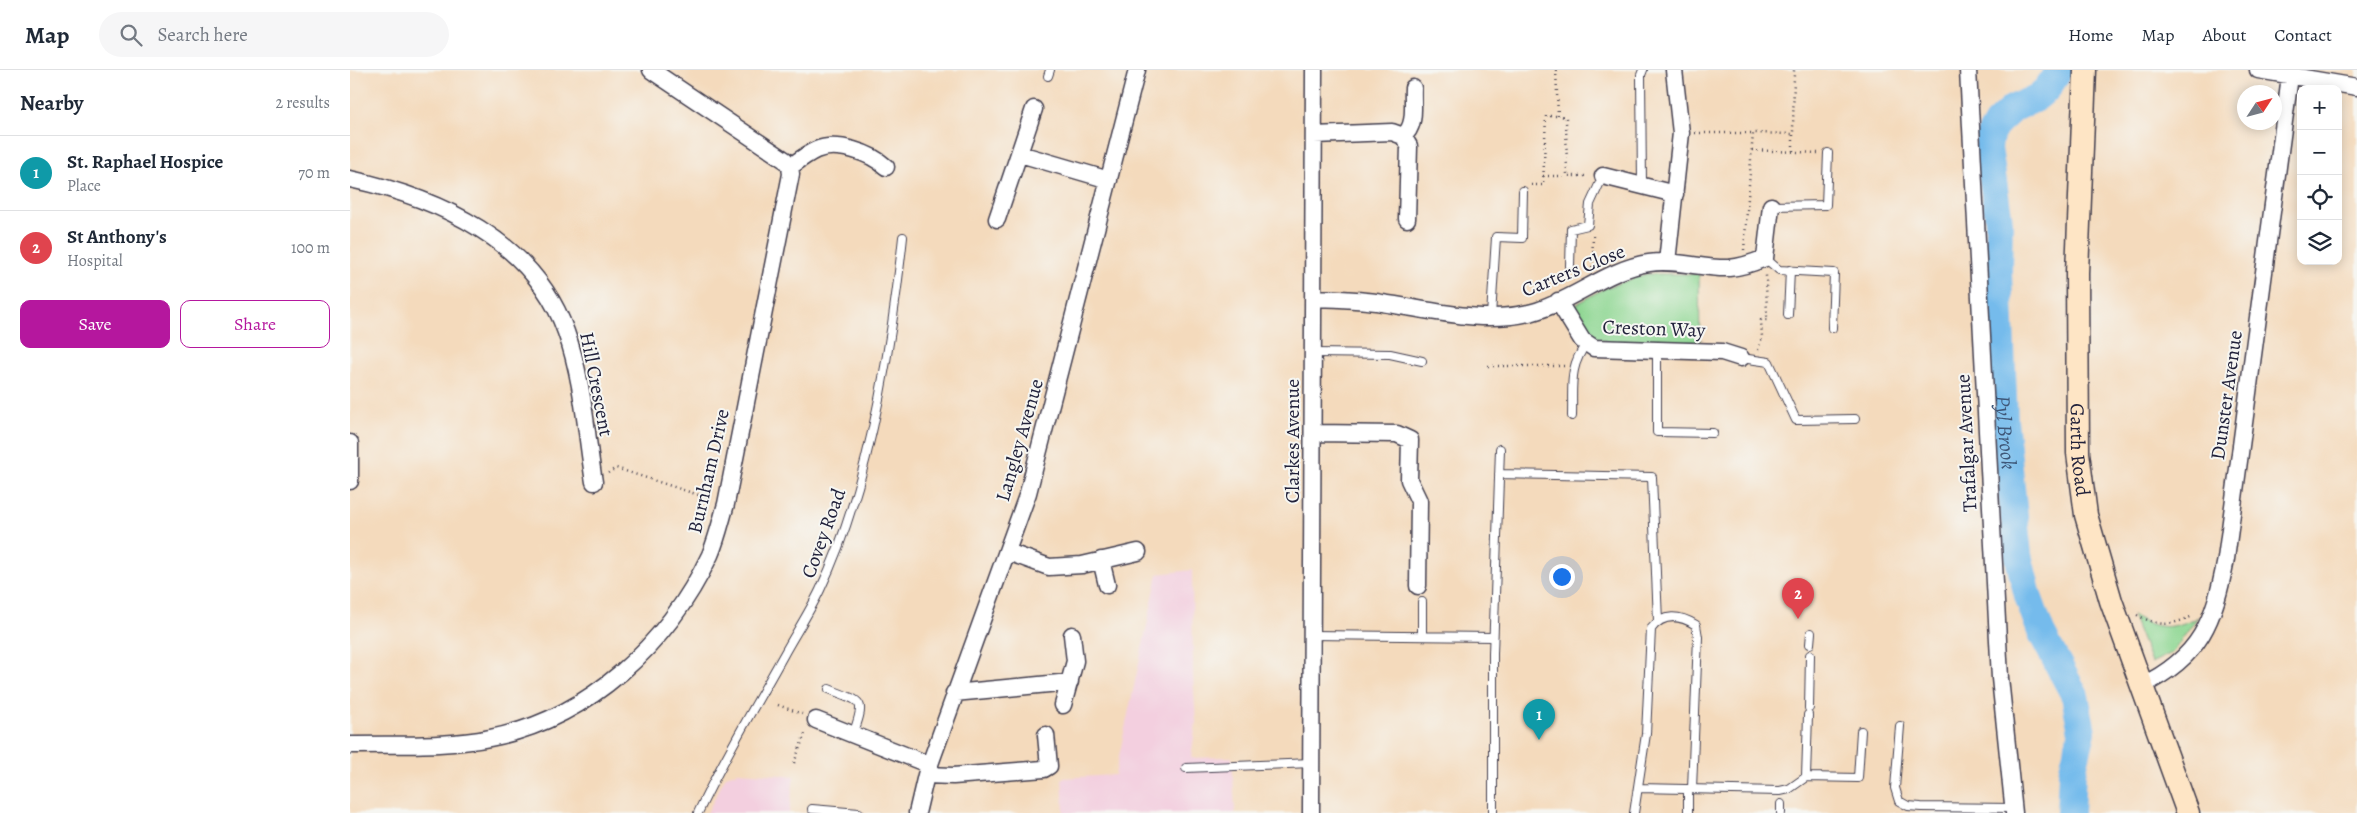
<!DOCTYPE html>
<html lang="en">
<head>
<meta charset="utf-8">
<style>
  body { margin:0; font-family:Alegreya,serif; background:#f6f6f7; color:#1f2937 }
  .controls { position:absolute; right:15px; top:15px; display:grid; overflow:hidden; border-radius:10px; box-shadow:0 2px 12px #0003 }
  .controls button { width:45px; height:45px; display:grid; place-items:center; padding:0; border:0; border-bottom:1px solid #e0e1e3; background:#fff; color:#1f2937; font:25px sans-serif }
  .compass { position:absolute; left:1887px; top:15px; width:45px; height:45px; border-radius:50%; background:#fff; box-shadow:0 2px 12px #0003; rotate:54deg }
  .you { position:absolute; left:1211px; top:506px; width:18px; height:18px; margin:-12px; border:4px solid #fff; border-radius:50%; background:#1a73e8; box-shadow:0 0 0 8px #1a73e833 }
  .badge { display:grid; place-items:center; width:32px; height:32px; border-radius:50%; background:#b5179e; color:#fff; font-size:16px; font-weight:700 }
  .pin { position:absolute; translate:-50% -41px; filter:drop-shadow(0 1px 2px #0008) }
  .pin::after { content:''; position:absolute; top:26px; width:18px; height:15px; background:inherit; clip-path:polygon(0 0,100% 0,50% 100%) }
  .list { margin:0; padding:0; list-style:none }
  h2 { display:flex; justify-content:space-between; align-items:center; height:65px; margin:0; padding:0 20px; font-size:21px }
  h2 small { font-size:16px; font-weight:400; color:#747a83 }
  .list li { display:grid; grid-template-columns:32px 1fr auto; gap:15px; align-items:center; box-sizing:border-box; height:75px; padding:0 20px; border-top:1px solid #e0e1e3 }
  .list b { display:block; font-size:19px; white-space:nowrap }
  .list p { margin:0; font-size:16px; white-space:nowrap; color:#747a83 }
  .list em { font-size:16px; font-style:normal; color:#747a83 }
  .actions { display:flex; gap:10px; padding:15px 20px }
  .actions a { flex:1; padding:11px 0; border:1px solid #b5179e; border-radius:10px; text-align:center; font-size:18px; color:#b5179e }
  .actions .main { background:#b5179e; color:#fff }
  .icon { flex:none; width:28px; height:28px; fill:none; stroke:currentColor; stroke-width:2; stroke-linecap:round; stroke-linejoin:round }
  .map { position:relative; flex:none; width:2007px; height:743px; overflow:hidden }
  header { display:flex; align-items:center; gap:30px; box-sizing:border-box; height:70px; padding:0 25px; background:#fff; border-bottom:1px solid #e0e1e3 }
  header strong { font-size:24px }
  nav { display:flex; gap:28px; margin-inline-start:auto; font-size:18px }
  .search { width:350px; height:45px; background:#f6f6f7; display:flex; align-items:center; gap:12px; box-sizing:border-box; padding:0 18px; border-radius:28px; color:#747a83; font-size:19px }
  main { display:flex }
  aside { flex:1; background:#fff }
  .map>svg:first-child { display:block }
  .built { fill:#f3cfdf }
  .green { fill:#8fd793; stroke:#587c67 }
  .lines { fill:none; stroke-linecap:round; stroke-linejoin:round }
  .river { stroke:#75bbec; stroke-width:28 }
  .lane-casing { stroke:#423e4e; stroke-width:10 }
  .street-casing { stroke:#423e4e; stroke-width:19 }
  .secondary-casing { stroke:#423e4e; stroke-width:25 }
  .path { stroke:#423e4e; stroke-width:2.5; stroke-dasharray:1 4; stroke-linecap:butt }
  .lane { stroke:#fff; stroke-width:8 }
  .street { stroke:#fff; stroke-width:16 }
  .secondary { stroke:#fee5c5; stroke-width:22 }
  .labels { text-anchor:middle; stroke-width:4; stroke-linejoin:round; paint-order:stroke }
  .street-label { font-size:20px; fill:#22223b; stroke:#f6f6f2 }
  .water-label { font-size:21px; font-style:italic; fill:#3f5879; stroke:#f6f6f2 }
</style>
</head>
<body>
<header>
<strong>Map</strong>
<div class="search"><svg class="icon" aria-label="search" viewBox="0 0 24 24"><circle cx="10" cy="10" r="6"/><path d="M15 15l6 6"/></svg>Search here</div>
<nav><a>Home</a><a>Map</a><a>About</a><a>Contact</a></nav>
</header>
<main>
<aside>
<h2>Nearby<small>2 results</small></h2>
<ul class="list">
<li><span class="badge" style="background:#0f9aa8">1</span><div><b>St. Raphael Hospice</b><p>Place</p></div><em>70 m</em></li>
<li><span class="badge" style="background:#e0444e">2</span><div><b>St Anthony's</b><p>Hospital</p></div><em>100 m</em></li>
</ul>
<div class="actions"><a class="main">Save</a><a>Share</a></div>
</aside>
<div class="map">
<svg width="2007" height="743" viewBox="0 0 2007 743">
  <rect width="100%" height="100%" fill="#f6f6f2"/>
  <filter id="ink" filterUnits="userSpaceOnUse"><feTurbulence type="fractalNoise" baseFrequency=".02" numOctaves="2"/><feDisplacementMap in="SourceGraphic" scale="10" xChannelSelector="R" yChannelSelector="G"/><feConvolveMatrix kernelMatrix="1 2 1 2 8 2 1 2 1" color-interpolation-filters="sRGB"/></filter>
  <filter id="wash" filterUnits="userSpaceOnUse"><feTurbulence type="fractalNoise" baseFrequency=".0096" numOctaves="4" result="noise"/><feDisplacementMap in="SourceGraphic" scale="20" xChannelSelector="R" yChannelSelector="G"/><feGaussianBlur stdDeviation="1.12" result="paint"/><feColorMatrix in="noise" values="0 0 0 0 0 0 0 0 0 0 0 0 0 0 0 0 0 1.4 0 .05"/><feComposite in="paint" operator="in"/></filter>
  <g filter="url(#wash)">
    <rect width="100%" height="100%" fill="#f4dabc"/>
    <path class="built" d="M 842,500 L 843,606 L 846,653 L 841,688 L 882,687 L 885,743 L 714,743 L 712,708 L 765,705 L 808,504 Z
      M 388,702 L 444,706 L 439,743 L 357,743 L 376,706 Z"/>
    <path class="green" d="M 1296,204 L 1349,204 L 1350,272 L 1267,276 L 1236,263 L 1221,237 L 1253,219 Z
      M 1782,545 C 1808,560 1821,560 1848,547 L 1822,583 L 1801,593 Z"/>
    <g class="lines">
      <path class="river" id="s1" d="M 1709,0 L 1697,19 L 1686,28 L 1662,39 L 1647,53 L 1640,65 L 1638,78 L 1649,152 L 1648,203 L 1654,350 L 1668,485 L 1678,526 L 1691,562 L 1725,626 L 1732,662 L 1722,703 L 1720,743"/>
    </g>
  </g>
  <g filter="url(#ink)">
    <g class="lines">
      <defs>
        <path id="lane" d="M 698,6 L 700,0
          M 1292,115 L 1291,5 L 1293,0
          M 1421,136 L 1476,135 L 1478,83
          M 1415,188 L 1429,200 L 1484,203 L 1482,258
          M 1220,196 L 1221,159 L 1238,155 L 1240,134 L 1253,106
          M 1438,245 L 1440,200
          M 1141,246 L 1146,167 L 1172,168 L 1173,121
          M 1307,281 L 1307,362 L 1363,363
          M 964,283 L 1040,284 L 1072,291
          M 1391,288 L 1419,292 L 1446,350 L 1505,349
          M 1222,346 C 1223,317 1218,297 1237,273
          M 1149,404 L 1302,407 L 1308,551
          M 961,565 L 1143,567
          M 1072,566 L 1072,532
          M 1460,574 L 1461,563
          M 479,619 C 513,633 516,628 503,665
          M 1459,638 L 1460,585
          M 1550,656 L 1545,718 L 1549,731 L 1558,736 L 1571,737 L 1663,738
          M 836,698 L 961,693
          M 1456,707 L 1458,645
          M 1288,718 L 1430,721 L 1439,719 L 1456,707 L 1508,708 L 1511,661
          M 462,739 L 509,743
          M 348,743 C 373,689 404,638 433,586 C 445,564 459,543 470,520 C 519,418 541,280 553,167
          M 1143,743 L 1143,584 L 1150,379
          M 1284,743 L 1296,664 L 1301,559 C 1313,543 1330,545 1346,555 L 1348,567 L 1342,719
          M 1338,743 L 1338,719
          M 1431,743 L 1431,734"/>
        <path id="street" d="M 1618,0 L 1650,608 L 1664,743
          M 1908,0 L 2007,17
          M 964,65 L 1042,62 L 1053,66 L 1059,76 L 1057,149
          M 1053,66 C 1067,56 1062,33 1063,18
          M 670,84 L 759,110
          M 440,97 C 448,91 457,84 466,80 C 487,71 521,83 536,97
          M 1253,106 L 1325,124
          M 0,109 C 89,128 184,171 216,262 C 233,309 236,363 244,412
          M 647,149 L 684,39
          M 1317,192 L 1331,63 L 1324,0
          M 964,228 C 987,229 1009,229 1032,233 C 1081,240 1133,255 1183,242 C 1223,231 1257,199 1299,193 C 1326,189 1352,199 1379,198 C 1392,197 1403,193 1415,188 L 1421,136
          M 1208,231 L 1232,270 L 1244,278 L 1372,282 L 1391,288
          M 964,363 L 1047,364 L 1060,370 L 1059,410 L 1069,431 L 1068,516
          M 0,373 L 0,411
          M 658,482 L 699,497 L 732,495 L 788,482
          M 751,490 L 757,515
          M 1791,616 C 1851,587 1864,551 1876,489 L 1940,6
          M 604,623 L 720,612
          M 713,635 L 725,591 L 722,565
          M 466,650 L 580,695
          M 0,675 C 45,674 97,677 140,668 C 238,649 318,574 360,485 C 367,469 371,451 376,434 L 441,104 L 440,97 L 435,90 L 301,0
          M 576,705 L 603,706 L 694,699 L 699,696 L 696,665
          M 567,743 L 576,705 L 678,423 L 787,0
          M 961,743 L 964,0"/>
        <g id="secondary">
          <path id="s2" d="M 1735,0 L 1727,203 L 1728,383 L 1736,445 L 1761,531 L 1838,743"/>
        </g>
      </defs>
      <use href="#lane" class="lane-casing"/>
      <use href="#street" class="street-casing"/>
      <use href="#secondary" class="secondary-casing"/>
      <path class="path" d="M 1206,0 L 1208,46 L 1216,47 L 1217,106 L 1237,106
        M 1345,63 L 1402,63
        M 1402,80 L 1468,83
        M 1443,81 L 1443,64
        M 1193,106 L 1217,106
        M 1181,115 L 1193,115 L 1196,46 L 1208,46
        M 1394,180 L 1403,63 L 1443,64 L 1444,0
        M 1242,197 L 1243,165
        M 1408,280 L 1412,267 L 1411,250 L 1417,250 L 1416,205
        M 1138,296 L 1214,296
        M 258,403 L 266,398 L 361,429
        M 1787,545 C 1810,557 1819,556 1843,546
        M 428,635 L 452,644
        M 444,693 L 456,661"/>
      <use href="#lane" class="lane"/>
      <use href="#street" class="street"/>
      <use href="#secondary" class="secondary"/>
    </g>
  </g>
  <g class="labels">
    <g class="street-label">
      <text transform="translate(1223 200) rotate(-22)" y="7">Carters Close</text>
      <text transform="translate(1304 258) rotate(2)" y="7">Creston Way</text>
      <text transform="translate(247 314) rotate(79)" y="7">Hill Crescent</text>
      <text transform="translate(1876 325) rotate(-82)" y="7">Dunster Avenue</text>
      <text transform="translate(669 370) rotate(-74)" y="7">Langley Avenue</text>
      <text transform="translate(942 371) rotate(-90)" y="7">Clarkes Avenue</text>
      <text transform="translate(1616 373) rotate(-93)" y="7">Trafalgar Avenue</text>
      <text dy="7" stroke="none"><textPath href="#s2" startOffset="380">Garth Road</textPath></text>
      <text transform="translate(358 401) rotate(-77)" y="7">Burnham Drive</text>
      <text transform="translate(473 463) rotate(-70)" y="7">Covey Road</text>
    </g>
    <g class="water-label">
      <text dy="7" stroke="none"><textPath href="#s1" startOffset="396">Pyl Brook</textPath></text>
    </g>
  </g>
</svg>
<div class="controls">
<button>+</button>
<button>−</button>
<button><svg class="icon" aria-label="locate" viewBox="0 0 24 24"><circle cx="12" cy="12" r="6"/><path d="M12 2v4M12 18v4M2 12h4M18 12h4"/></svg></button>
<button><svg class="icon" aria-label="layers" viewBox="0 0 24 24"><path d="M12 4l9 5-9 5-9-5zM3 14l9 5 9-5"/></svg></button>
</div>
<svg class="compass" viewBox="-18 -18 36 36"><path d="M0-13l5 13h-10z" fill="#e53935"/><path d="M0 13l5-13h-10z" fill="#747a83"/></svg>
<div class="you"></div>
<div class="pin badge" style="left:1189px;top:670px;background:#0f9aa8">1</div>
<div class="pin badge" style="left:1448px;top:549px;background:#e0444e">2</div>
</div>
</main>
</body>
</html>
